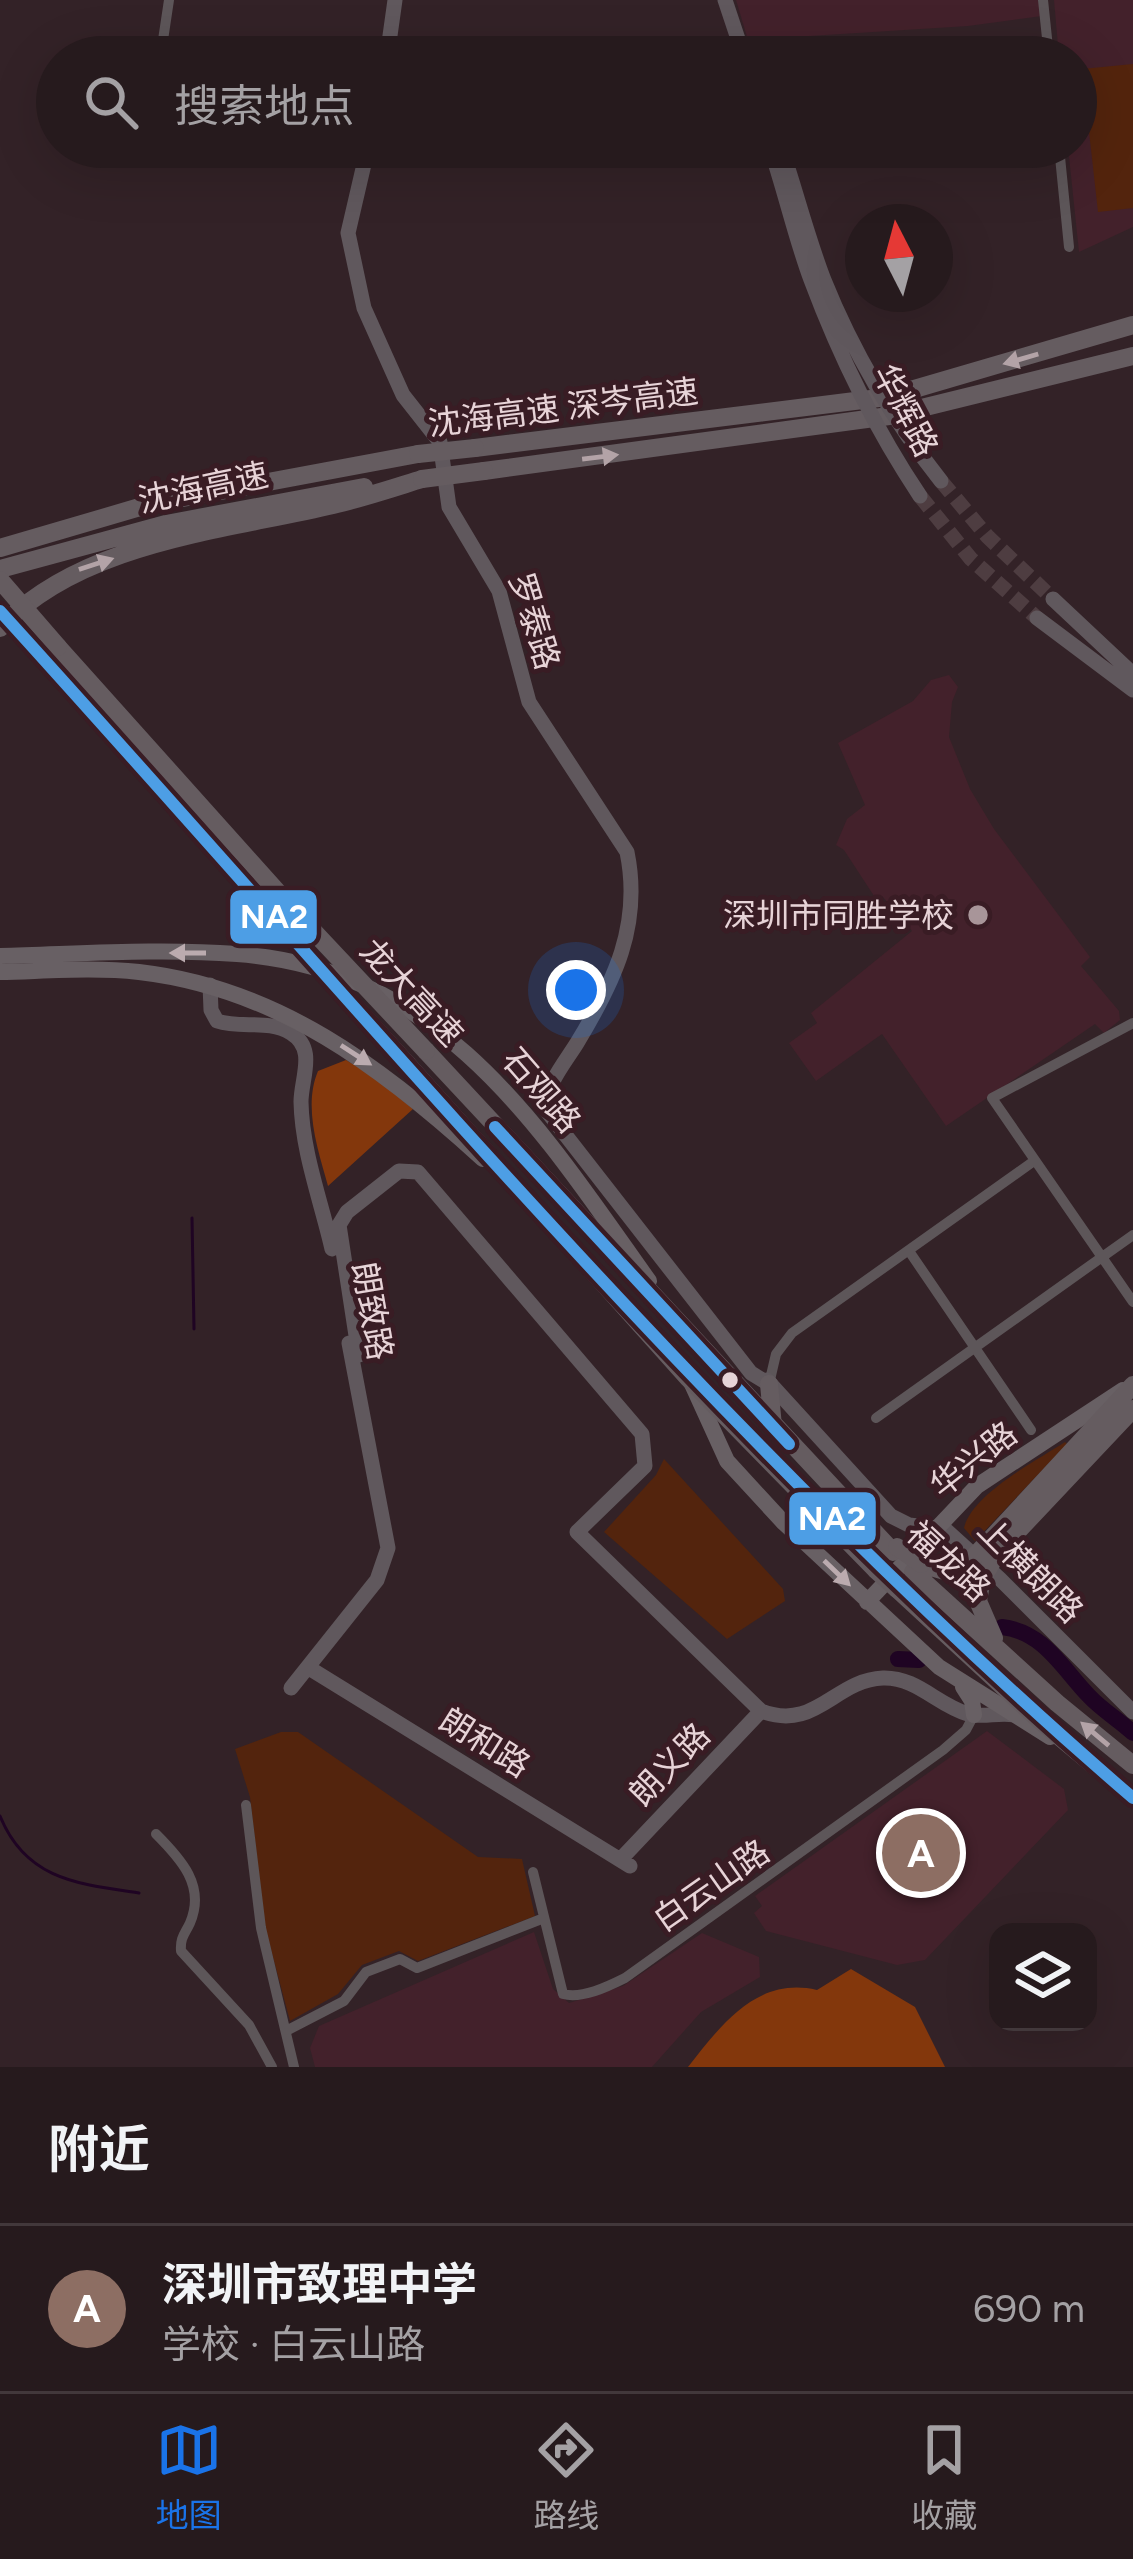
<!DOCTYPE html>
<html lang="zh">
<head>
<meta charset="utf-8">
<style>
  body { margin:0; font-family:Figtree,"Noto Sans SC",sans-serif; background:#2e2326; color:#f1f3f6 }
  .controls { position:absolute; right:36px; bottom:36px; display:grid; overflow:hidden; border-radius:24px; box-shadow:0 12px 48px #0002 }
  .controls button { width:108px; height:108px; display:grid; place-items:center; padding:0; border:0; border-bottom:3px solid #42383b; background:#261a1d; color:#f1f3f6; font:60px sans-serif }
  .compass { position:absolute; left:845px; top:204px; width:108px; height:108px; border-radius:50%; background:#261a1d; box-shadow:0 12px 48px #0002; rotate:354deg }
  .you { position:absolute; left:576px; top:990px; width:42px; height:42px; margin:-30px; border:9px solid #fff; border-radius:50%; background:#1a73e8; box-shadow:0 0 0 18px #1a73e833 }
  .badge { display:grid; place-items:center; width:78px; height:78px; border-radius:50%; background:#1a73e8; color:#fff; font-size:39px; font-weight:700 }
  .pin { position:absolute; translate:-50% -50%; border:6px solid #fff; box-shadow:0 3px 12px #0006 }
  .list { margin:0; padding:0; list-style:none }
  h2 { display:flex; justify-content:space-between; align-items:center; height:156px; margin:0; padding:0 48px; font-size:51px }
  h2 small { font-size:39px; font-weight:400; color:#a4a1a4 }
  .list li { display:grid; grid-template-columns:78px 1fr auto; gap:36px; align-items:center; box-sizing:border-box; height:168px; padding:0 48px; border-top:3px solid #42383b }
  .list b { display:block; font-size:45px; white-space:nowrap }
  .list p { margin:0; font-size:39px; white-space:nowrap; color:#a4a1a4 }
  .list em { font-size:39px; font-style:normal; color:#a4a1a4 }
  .icon { flex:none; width:66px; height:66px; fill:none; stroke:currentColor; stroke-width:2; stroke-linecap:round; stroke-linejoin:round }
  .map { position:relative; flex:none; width:1133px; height:2067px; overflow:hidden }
  .search { position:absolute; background:#261a1d; box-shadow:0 12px 48px #0002; left:36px; right:36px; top:36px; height:132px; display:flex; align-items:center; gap:30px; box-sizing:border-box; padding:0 42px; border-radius:66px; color:#a4a1a4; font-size:45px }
  .sheet { height:324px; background:#261a1d }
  nav { display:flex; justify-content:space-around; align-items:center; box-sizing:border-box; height:168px; border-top:3px solid #42383b; background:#261a1d; font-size:33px; color:#a4a1a4 }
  nav a { display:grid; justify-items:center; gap:6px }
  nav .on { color:#1a73e8 }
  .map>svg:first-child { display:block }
  .built { fill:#43212b }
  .green { fill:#53240d }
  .forest { fill:#83370c }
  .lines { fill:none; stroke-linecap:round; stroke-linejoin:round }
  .stream { stroke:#1f0423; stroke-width:3 }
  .river { stroke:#1f0423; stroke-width:16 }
  .secondary-tunnel { stroke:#4e3d41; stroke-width:15; stroke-dasharray:15 8; stroke-linecap:butt }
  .street { stroke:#5d5659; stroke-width:10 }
  .secondary { stroke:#60585d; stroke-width:15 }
  .primary { stroke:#686064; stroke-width:16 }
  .highway { stroke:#655c60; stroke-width:18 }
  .secondary-bridge { stroke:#60585d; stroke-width:15 }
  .highway-bridge { stroke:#655c60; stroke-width:18 }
  .bus-1-casing { stroke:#391c24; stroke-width:21 }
  .bus-1 { stroke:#4d9ee5; stroke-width:12 }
  .oneway { fill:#b3a3a7 }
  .oneway2 { fill:#bbabaf }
  .poi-dot { fill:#a89599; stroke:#391c24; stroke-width:4.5 }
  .bus-dot { fill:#e7d3d7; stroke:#391c24; stroke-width:4.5 }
  .labels { text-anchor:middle; stroke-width:10; stroke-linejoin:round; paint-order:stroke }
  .street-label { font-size:33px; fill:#e7d3d7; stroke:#391c24 }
  .poi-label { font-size:33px; fill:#e7d3d7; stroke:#391c24; text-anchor:end }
  .line-badge { stroke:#391c24; stroke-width:4.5 }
  .badge-label { font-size:33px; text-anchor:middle; font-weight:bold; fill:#fff }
</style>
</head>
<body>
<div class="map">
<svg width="1133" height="2067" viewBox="0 0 1133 2067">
  <rect width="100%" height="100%" fill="#332227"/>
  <path class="built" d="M 736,0 L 1041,0 L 1042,16 L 968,26 L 748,40 Z
    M 1054,0 L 1133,0 L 1133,227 L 1079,252 L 1068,147 L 1076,147 L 1076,57 L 1059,57 Z
    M 949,675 L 958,687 L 952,702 L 949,737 L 970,789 L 994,829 L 1090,957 L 1081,966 L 1119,1011 L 1120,1020 L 1104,1033 L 1095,1024 L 946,1126 L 882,1034 L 816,1081 L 789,1043 L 817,1023 L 811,1013 L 912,931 L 882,896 L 876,899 L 844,850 L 836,845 L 847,819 L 865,805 L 838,743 L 913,701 L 931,680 Z
    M 987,1731 L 1064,1789 L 1068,1810 L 925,1960 L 897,1965 L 766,1931 L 754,1913 L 762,1906 L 755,1896 Z
    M 534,1932 L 553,1989 L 569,2003 L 623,1986 L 702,1933 L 759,1957 L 760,1977 L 701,2012 L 652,2067 L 315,2067 L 310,2048 L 319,2026 Z"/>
  <path class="green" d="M 1133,64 L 1133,208 L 1098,212 L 1082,69 Z
    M 1065,1442 L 1067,1444 L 975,1541 L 964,1528 C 972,1494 1036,1461 1065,1442 Z
    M 664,1459 L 783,1589 L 785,1601 L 727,1639 L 604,1532 L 656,1475 Z
    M 281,1732 L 298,1732 L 478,1857 L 522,1859 L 535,1916 L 418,1961 L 399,1951 L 362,1965 L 338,1994 L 290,2021 L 265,1927 L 250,1797 L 235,1749 Z"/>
  <path class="forest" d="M 346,1060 L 373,1076 L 413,1109 L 328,1186 C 318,1150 303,1107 318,1071 Z
    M 851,1969 L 915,2007 L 945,2067 L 688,2067 C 721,2025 757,1976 817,1990 Z"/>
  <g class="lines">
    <path class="stream" d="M 192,1218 L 194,1329
      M 0,1816 C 26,1880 78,1884 139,1893"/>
    <path class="river" d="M 1002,1627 C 1044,1632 1062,1668 1089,1696 C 1102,1710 1119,1720 1133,1733
      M 898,1659 L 919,1660"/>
    <path class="secondary-tunnel" d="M 941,481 L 987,536 L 1053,599
      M 920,496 L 971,559 L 1037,618"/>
    <path class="street" d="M 1043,0 L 1049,57
      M 163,40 L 169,0
      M 1059,147 L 1069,247
      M 1133,1023 L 992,1098 L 1133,1302
      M 909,1251 L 1031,1430
      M 769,1384 L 776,1354 L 792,1333 L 1034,1161
      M 876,1418 L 1133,1235
      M 246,1805 L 261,1928 L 294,2067
      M 156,1834 C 181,1859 206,1886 190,1923 C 185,1934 180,1937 181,1951 L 249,2025 L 272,2067
      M 533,1872 L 563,1994 C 582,1999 607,1987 625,1978 L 943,1750 L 966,1730 L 974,1715
      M 286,2031 L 344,2001 L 366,1972 L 400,1959 L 417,1968 L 544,1918"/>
    <path class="secondary" d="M 725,0 L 744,57
      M 387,57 L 395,0
      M 368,147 L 348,233 L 364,308 L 403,395 L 440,442 L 449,507 L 499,591 L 529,702 L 627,852 C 642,925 614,982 577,1043 C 564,1064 545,1085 546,1110 L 751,1373 L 769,1384
      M 1053,599 L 1133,674
      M 1037,618 L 1133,690
      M 210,985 L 211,1010 L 217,1021 C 241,1029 268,1019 291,1033 C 317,1049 301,1078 301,1102 C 302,1151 321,1201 332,1249
      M 359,1355 L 339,1225 L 347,1212 L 399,1171 L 418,1172 L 642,1434 L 645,1466 L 577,1532 L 761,1711 C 816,1732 834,1680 883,1678 C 917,1677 937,1705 968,1714 C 983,1718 999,1712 1014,1715
      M 767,1380 L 891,1516 L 909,1525 L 935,1528
      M 946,1530 L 1000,1579 L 1133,1712
      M 309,1668 L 630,1866
      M 291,1688 L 377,1580 L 388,1548 L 349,1343
      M 620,1860 L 761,1711"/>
    <path class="primary" d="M 0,956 C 79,954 159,948 237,954 C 443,969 541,1129 649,1281
      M 0,972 C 46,971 94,967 139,972 C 278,988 383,1068 483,1159
      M 691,1382 L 727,1461 L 784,1523 L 939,1667 L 1050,1737
      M 867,1602 L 977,1486 L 1123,1390
      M 963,1687 L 972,1701 L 974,1715"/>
    <path class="highway" d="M 475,448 L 887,397 L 1133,325
      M 484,471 L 889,416 L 1133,356
      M 0,548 L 150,504 L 418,454
      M 0,569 L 166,524 L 364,487
      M 0,628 C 81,542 223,531 333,505 C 363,498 393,488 422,479
      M 58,647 L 300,917
      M 39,654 L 271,914
      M 426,1051 L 893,1552
      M 408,1065 L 688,1378 L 876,1570
      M 769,1384 L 773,1426
      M 987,1543 L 1133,1385
      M 998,1552 L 1133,1409
      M 921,1564 L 945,1571 L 966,1565
      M 913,1572 L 1057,1703 L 1133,1765
      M 982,1579 L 978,1601 L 994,1638
      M 897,1589 L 1037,1718 L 1133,1798"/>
    <path class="secondary-bridge" d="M 770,147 C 785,191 795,237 811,280 C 839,355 876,430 920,496
      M 781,147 C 796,191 807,236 824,280 C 852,350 894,422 941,481"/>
    <path class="highway-bridge" d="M 418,454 L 475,448
      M 422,479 L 484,471
      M 0,580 L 58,647
      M 0,611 L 39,654
      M 271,914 L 408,1065
      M 300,917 L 426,1051
      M 897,1547 L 921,1564
      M 966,1565 L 987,1543
      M 876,1570 L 897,1589
      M 982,1579 L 998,1552"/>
    <defs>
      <path id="bus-1" d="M 0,611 C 368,1016 717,1440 1133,1798
        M 495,1127 L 789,1444"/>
    </defs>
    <use href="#bus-1" class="bus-1-casing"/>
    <use href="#bus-1" class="bus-1"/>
  </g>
  <defs><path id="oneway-solid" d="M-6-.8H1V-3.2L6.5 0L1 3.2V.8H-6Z" transform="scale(3)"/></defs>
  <g class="oneway">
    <use href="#oneway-solid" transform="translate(1021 359) rotate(164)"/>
    <use href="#oneway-solid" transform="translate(600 457) rotate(-7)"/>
    <use href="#oneway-solid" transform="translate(96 564) rotate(-18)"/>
    <use href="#oneway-solid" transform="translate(1095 1734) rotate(-140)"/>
  </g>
  <g class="oneway2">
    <use href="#oneway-solid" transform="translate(188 953) rotate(180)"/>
    <use href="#oneway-solid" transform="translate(356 1055) rotate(33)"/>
    <use href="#oneway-solid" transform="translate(837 1573) rotate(44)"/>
  </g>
  <circle class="poi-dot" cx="978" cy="915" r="12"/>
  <circle class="bus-dot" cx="730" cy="1380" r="10"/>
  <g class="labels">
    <g class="street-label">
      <text transform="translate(563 407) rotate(-7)" y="12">沈海高速 深岑高速</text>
      <text transform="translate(906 410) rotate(62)" y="12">华辉路</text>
      <text transform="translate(203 487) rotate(-12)" y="12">沈海高速</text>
      <text transform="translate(535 621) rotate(73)" y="12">罗泰路</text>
      <text transform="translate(412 992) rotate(47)" y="12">龙大高速</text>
      <text transform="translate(542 1090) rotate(49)" y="12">石观路</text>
      <text transform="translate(373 1311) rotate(80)" y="12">朗致路</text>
      <text transform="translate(973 1459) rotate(-38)" y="12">华兴路</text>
      <text transform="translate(949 1561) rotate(43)" y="12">福龙路</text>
      <text transform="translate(1031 1570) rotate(45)" y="12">上横朗路</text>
      <text transform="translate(485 1742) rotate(32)" y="12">朗和路</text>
      <text transform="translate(669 1764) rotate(-46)" y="12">朗义路</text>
      <text transform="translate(711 1885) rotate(-35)" y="12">白云山路</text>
    </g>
    <g class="poi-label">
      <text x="954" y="927">深圳市同胜学校</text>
    </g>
  </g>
  <g class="line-badge">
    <rect x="228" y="888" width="91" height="58" rx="12" fill="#4d9ee5"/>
    <rect x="787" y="1490" width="91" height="57" rx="12" fill="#4d9ee5"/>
  </g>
  <g class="badge-label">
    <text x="274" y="928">NA2</text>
    <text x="832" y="1530">NA2</text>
  </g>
</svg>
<div class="controls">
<button><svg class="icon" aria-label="layers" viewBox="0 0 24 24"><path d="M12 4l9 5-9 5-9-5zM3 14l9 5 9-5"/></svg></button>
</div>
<svg class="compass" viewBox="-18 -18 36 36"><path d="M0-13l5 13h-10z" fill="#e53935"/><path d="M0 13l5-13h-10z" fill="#a4a1a4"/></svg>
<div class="you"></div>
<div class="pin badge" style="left:921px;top:1853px;background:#8d6e63">A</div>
<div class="search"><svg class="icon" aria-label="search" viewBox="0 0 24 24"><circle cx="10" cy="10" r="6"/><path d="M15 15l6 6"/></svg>搜索地点</div>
</div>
<section class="sheet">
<h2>附近<small></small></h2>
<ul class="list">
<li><span class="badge" style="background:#8d6e63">A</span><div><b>深圳市致理中学</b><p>学校 · 白云山路</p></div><em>690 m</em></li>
</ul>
</section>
<nav>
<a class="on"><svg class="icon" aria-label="map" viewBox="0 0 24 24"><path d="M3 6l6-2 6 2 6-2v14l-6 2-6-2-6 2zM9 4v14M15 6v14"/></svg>地图</a>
<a><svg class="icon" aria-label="directions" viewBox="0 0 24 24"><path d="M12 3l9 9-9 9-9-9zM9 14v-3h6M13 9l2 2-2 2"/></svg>路线</a>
<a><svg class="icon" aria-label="saved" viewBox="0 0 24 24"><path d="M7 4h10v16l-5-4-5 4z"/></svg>收藏</a>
</nav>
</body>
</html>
